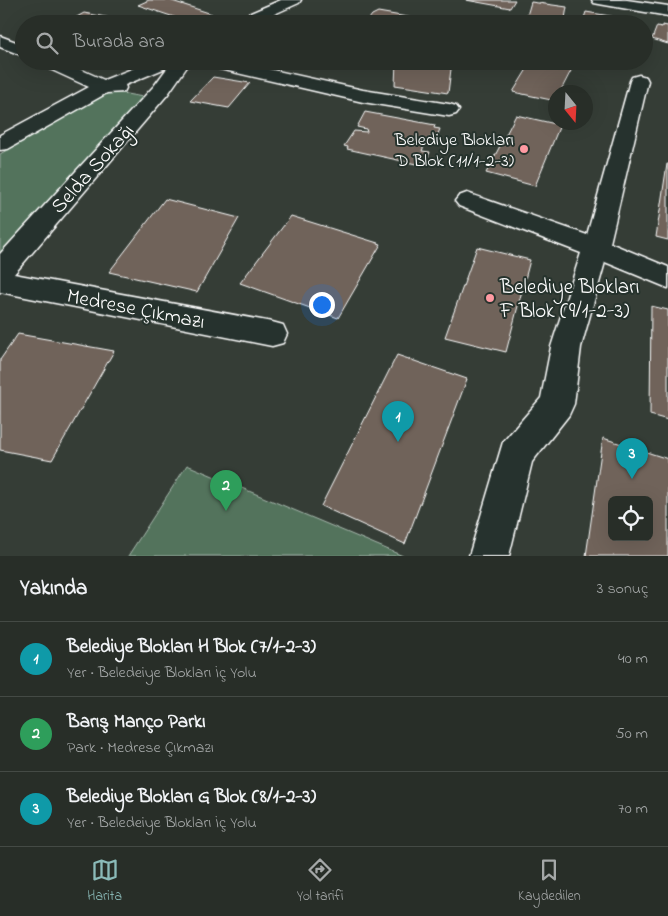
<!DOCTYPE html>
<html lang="tr">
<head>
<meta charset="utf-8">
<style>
  body { margin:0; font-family:"Indie Flower",sans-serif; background:#303630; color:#f1f3f6 }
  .controls { position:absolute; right:15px; bottom:15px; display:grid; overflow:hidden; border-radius:8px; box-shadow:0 5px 20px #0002 }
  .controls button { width:45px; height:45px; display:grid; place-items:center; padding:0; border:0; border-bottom:1px solid #444a45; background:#282e28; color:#f1f3f6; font:25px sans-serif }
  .compass { position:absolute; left:548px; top:85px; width:45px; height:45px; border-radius:50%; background:#282e28; box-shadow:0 5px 20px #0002; rotate:162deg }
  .you { position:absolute; left:321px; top:304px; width:18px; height:18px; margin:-12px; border:4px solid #fff; border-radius:50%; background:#1a73e8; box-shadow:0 0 0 8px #1a73e833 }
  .badge { display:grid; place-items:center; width:32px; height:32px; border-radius:50%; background:#8bbbb9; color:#fff; font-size:16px; font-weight:700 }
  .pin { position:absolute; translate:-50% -41px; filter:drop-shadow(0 1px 2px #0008) }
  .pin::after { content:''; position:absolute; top:26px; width:18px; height:15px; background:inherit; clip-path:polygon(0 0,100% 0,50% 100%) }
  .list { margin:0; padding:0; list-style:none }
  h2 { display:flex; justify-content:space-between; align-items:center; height:65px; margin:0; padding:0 20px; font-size:21px }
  h2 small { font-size:16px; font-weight:400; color:#a5a8a8 }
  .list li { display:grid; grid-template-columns:32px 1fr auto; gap:15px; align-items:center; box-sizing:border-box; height:75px; padding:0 20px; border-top:1px solid #444a45 }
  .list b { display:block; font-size:19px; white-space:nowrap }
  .list p { margin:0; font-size:16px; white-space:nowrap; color:#a5a8a8 }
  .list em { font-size:16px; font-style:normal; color:#a5a8a8 }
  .icon { flex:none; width:28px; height:28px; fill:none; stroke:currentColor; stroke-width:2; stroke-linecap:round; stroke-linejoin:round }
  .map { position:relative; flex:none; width:668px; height:556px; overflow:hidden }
  .search { position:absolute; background:#282e28; box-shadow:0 5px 20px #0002; left:15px; right:15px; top:15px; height:55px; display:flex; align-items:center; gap:12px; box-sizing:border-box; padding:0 18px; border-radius:28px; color:#a5a8a8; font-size:19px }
  .sheet { height:290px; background:#282e28 }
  nav { display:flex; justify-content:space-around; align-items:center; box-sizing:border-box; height:70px; border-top:1px solid #444a45; background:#282e28; font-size:14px; color:#a5a8a8 }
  nav a { display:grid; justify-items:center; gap:2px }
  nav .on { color:#8bbbb9 }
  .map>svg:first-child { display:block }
  .green { fill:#52735c; stroke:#a8b9ae }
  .building { fill:#6f635a; stroke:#fff; fill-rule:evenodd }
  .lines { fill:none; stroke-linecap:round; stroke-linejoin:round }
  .street-casing { stroke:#fff; stroke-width:3 }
  .street { fill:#26332d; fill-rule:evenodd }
  .poi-dot { fill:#ff9aa2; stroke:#26332d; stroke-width:2 }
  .labels { text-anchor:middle; stroke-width:4; stroke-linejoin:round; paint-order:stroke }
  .far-poi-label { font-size:18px; fill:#fff; stroke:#26332d; text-anchor:end }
  .street-label { font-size:21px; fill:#fff; stroke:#26332d }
  .poi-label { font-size:21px; fill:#fff; stroke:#26332d; text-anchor:start }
</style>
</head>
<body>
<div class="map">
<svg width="668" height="556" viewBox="0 0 668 556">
  <rect width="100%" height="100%" fill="#353d36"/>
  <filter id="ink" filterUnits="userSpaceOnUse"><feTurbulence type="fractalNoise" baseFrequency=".02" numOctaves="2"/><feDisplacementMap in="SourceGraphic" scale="10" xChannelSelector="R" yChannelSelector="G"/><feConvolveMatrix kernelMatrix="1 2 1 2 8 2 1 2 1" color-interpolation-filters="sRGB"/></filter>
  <g filter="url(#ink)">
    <path class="green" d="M 110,91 L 143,97 L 0,258 L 0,154 Z
      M 187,465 L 403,556 L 128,556 Z"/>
    <path class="building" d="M 149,0 L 169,0 L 212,14 L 192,23 L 138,5 Z
      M 466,0 L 515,0 L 510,8 Z
      M 531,2 L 567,7 L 564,24 L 526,19 Z
      M 378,12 L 419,19 L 416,24 L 365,24 L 372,15 Z
      M 586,12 L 628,19 L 627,24 L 582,24 Z
      M 84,13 L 111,18 L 102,24 L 64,24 Z
      M 662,25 L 668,26 L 668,44 L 652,39 L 657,26 L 662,27 Z
      M 396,61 L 452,61 L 448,93 L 395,85 Z
      M 532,61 L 576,61 L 560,92 L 556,92 L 556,101 L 513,92 Z
      M 213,77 L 250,83 L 229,108 L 190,101 Z
      M 365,112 L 435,125 L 434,128 L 440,129 L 436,139 L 429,138 L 428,142 L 410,138 L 408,143 L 424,146 L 422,151 L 430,152 L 426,162 L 419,160 L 416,164 L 347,149 L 348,147 L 344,146 L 354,131 L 367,132 L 366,129 L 357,127 Z
      M 516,115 L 560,125 L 535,186 L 486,173 Z
      M 667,164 L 668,164 L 668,240 L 656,237 Z
      M 165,199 L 239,218 L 197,292 L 109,272 Z
      M 291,216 L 381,244 L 338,318 L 240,283 Z
      M 477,247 L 530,260 L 506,352 L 445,337 Z
      M 651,306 L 668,310 L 668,420 L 650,415 Z
      M 18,334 L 114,351 L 52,460 L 0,450 L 0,360 Z
      M 397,355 L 467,379 L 405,544 L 321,506 Z
      M 603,438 L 668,459 L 668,556 L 586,556 ZM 612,500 L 649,500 L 649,537 L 612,537 Z"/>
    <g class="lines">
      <defs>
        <path id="street" d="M 281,0 L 301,0 L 299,3 L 252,24 L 230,24 L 232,21 Z
          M 592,0 L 627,0 L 668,6 L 668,16 L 599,4 L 594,3 Z
          M 0,36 L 24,45 L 24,56 L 0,47 Z
          M 38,61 L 62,61 L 104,80 L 152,61 L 191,61 L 168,94 L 14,274 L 272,322 L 283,325 L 287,334 L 283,343 L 272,346 L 0,292 L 0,254 L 154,86 L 168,67 L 125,85 L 126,88 L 124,92 L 107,93 L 8,149 L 0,150 L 0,135 L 89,87 L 41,65 Z
          M 198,61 L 232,61 L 363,90 L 449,104 L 456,106 L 459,110 L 456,114 L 449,116 L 363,102 L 207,66 L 201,65 Z
          M 639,75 L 646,77 L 648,81 L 610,243 L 668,267 L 668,288 L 605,262 L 581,347 L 574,404 L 569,415 L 532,462 L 509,556 L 469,556 L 503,442 L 541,398 L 551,347 L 581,253 L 459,206 L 455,201 L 459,196 L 467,193 L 587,235 L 630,81 L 632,77 Z"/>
      </defs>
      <use href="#street" class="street-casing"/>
      <use href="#street" class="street"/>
    </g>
  </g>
  <g class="poi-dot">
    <circle cx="524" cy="149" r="5"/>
    <circle cx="490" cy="298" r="5"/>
  </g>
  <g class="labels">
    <g class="far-poi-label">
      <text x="514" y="145">Belediye Blokları<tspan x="514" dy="21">D Blok (11/1-2-3)</tspan></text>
    </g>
    <g class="street-label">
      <text transform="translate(92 168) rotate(-48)" y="7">Selda Sokağı</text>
      <text transform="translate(136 308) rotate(11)" y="7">Medrese Çıkmazı</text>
    </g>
    <g class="poi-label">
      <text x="500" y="293">Belediye Blokları<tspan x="500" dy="24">F Blok (9/1-2-3)</tspan></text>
    </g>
  </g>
</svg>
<div class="controls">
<button><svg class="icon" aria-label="locate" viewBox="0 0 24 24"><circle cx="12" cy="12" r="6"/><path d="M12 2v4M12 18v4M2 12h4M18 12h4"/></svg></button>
</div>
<svg class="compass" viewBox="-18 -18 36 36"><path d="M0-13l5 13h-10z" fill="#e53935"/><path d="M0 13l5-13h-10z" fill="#a5a8a8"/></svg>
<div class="you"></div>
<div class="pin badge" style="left:398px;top:442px;background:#0f9aa8">1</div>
<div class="pin badge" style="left:226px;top:511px;background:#2e9e5b">2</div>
<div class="pin badge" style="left:632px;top:479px;background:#0f9aa8">3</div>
<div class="search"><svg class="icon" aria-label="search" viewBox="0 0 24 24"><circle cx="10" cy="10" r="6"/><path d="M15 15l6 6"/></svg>Burada ara</div>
</div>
<section class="sheet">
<h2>Yakında<small>3 sonuç</small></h2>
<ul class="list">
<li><span class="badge" style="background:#0f9aa8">1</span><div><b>Belediye Blokları H Blok (7/1-2-3)</b><p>Yer · Beledeiye Blokları İç Yolu</p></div><em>40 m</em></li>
<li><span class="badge" style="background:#2e9e5b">2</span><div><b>Barış Manço Parkı</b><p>Park · Medrese Çıkmazı</p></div><em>50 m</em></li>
<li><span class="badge" style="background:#0f9aa8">3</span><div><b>Belediye Blokları G Blok (8/1-2-3)</b><p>Yer · Beledeiye Blokları İç Yolu</p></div><em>70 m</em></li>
</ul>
</section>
<nav>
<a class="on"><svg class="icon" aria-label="map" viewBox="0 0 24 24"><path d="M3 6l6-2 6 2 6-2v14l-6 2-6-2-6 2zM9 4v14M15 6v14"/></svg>Harita</a>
<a><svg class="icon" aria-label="directions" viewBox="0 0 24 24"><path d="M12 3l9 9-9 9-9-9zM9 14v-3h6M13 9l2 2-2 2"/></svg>Yol tarifi</a>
<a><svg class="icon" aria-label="saved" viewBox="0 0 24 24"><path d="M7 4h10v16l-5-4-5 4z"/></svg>Kaydedilen</a>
</nav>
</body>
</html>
